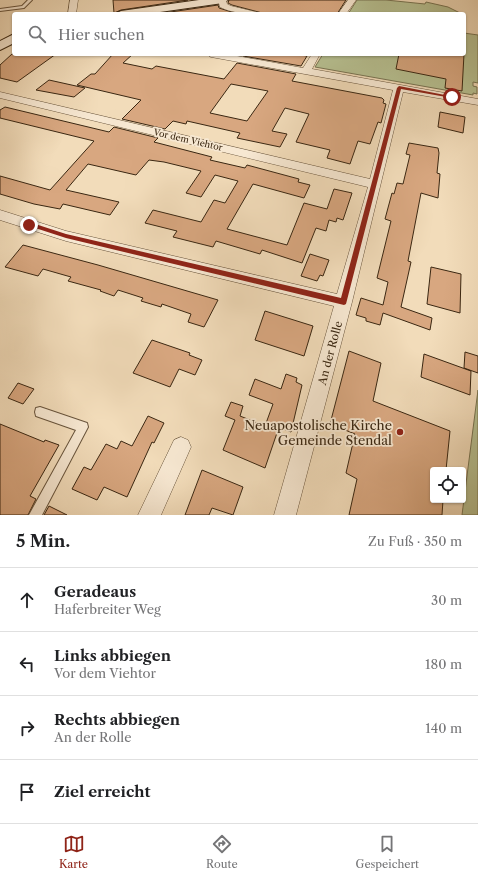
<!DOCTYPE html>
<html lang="de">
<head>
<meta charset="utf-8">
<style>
  body { margin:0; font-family:"Libre Caslon Text",serif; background:#f6f6f6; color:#202124 }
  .controls { position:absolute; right:12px; bottom:12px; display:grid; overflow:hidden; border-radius:4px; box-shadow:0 1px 3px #0004 }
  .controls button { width:36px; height:36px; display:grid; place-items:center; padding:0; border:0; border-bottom:1px solid #e0e0e0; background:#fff; color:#202124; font:20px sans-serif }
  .stop { position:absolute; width:12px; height:12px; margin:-9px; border:3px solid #8f2418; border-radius:50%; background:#fff }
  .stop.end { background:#8f2418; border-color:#fff; box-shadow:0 1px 4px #0008 }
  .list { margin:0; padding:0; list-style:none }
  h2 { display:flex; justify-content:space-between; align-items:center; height:52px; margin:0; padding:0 16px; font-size:17px }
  h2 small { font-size:13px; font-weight:400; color:#757577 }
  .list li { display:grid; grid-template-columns:26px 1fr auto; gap:12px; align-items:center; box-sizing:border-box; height:64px; padding:0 16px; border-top:1px solid #e0e0e0 }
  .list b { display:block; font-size:15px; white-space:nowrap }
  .list p { margin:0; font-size:13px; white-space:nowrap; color:#757577 }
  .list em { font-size:13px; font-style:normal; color:#757577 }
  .icon { flex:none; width:22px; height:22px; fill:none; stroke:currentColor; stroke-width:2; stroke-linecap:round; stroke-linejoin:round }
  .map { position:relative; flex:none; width:478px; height:515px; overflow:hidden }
  .search { position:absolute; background:#fff; box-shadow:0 1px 3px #0004; left:12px; right:12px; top:12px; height:44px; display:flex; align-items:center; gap:10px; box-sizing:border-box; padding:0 14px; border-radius:4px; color:#757577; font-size:15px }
  .sheet { height:308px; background:#fff }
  nav { display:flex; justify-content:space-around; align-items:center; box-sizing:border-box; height:56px; border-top:1px solid #e0e0e0; background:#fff; font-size:11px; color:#757577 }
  nav a { display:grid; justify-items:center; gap:2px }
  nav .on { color:#8f2418 }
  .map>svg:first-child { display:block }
  .green { fill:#b7c192; stroke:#787452 }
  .building { fill:#d8a780; stroke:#3a2712; fill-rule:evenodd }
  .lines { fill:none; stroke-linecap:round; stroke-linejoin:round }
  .service-casing { stroke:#68543c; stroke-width:2 }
  .minor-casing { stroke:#68543c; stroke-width:1 }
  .secondary-casing { stroke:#3a2712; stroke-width:2 }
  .service { fill:#f7e8d2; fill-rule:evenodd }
  .minor { fill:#f7e8d2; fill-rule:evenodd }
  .secondary { fill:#f7e8d2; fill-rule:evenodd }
  .route { fill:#8f2418 }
  .poi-dot { fill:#8f2418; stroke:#f7e8d2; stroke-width:1.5 }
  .labels { text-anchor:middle; stroke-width:3.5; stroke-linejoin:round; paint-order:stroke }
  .far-street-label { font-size:9px; fill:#3a2712; stroke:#f7e8d2 }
  .street-label { font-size:11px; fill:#3a2712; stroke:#f7e8d2 }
  .near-poi-label { font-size:13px; fill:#3a2712; stroke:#f7e8d2; text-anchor:end }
</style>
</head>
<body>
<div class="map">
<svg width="478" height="515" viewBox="0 0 478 515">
  <rect width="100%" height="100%" fill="#f2dcba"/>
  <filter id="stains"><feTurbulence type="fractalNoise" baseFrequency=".005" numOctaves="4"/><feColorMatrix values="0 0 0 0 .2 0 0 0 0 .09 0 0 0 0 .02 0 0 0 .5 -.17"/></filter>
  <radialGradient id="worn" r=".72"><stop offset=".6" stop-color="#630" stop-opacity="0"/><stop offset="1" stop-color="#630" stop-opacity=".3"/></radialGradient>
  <path class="green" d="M 357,0 L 386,0 L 425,4 L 426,2 L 448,7 L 462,14 L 348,14 Z
    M 464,33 L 478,35 L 478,83 L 473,82 L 473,86 L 477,87 L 477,94 L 473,93 L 473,95 L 315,67 L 323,54 L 464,54 Z
    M 478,390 L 478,515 L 462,515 Z"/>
  <path class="building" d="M 113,0 L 188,0 L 121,10 L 114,13 Z
    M 229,0 L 346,0 L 337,14 L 266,14 L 232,5 L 228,3 Z
    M 218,5 L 219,8 L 238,14 L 157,14 Z
    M 12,54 L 56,54 L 17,82 L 0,78 L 0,65 Z
    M 113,54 L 133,54 L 123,63 L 152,69 L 156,66 L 224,79 L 237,63 L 296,74 L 292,81 L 382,98 L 384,100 L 383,103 L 386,104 L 381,123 L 378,122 L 370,144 L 358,141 L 350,164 L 327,158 L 330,150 L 296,142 L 309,114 L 285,108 L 272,131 L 287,134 L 280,147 L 237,138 L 240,133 L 187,121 L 186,124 L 173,121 L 165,129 L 122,119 L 141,100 L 77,85 L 91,74 L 95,74 ZM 231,84 L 268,91 L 247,121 L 210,113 Z
    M 244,54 L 295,54 L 307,56 L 301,66 L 243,56 Z
    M 399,54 L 464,54 L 462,91 L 445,88 L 446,79 L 396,69 Z
    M 49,80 L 85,88 L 74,97 L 36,90 Z
    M 5,107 L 109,132 L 114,127 L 158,138 L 154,142 L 212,157 L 210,160 L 245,168 L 247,165 L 299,179 L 298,182 L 310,185 L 304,198 L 253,184 L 227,229 L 287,245 L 304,203 L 327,209 L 334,189 L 352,193 L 343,220 L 337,218 L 336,222 L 329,220 L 326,231 L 316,228 L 302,263 L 262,250 L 260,254 L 216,241 L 213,247 L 173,237 L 177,231 L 145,223 L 153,210 L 201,222 L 214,200 L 225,203 L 238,181 L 215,175 L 201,197 L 186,193 L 201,171 L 164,162 L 149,160 L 136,175 L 88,164 L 66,190 L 119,202 L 110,215 L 63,204 L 60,209 L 34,204 L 0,194 L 0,176 L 50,190 L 94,141 L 0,118 L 0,110 Z
    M 440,112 L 465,117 L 463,133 L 438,127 Z
    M 409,143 L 438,148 L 439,153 L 437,173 L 440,174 L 438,198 L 421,193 L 408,261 L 411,262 L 401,307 L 432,318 L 430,330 L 383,313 L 380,325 L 366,321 L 366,318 L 356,315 L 361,298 L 383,305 L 388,282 L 377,278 L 391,221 L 385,219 L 392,193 L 394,194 L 397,183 L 403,184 L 410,155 L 406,154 Z
    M 23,245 L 98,265 L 218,300 L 204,327 L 188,322 L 191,314 L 162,304 L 161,307 L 141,301 L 143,298 L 118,290 L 114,296 L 100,291 L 101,290 L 68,281 L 71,277 L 43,269 L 38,276 L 5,267 Z
    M 310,254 L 329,260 L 323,276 L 320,275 L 317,281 L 301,276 Z
    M 431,267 L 461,274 L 460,313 L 427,304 Z
    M 265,311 L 313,326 L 304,356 L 255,340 Z
    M 152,340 L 190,353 L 189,355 L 202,360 L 195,375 L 179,369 L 170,387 L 133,373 Z
    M 349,351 L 381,363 L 373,401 L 450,431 L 446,470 L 433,470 L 433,500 L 443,500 L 442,515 L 349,515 L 357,479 L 346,473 L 355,434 L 330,424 Z
    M 465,352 L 478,356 L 478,373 L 464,368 Z
    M 424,354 L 471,371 L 470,395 L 421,377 Z
    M 286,374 L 297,378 L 296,382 L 302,385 L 291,432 L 279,427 L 265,468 L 223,450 L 235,420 L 225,416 L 231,402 L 243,406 L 240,416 L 265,426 L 273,404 L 249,395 L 255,379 L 281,389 Z
    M 18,383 L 34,389 L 23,404 L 8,398 Z
    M 148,416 L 164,423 L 154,443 L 152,442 L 127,497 L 104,487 L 97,500 L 72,489 L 84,467 L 91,470 L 106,444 L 117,449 L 121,441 L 132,446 Z
    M 0,424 L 44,442 L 45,440 L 59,445 L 30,496 L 36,499 L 28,515 L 0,515 Z
    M 202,470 L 243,487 L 233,515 L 212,508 L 209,515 L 185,515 Z
    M 49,506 L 67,515 L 44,515 Z"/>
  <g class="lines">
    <defs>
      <path id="service" d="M 28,0 L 32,0 L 24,8 L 0,11 L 0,9 L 22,6 Z
        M 40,407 L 87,423 L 88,427 L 42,515 L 29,515 L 76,430 L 36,416 L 35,412 L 36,408 Z"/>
      <path id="minor" d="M 70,0 L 78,0 L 76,14 L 68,14 Z
        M 218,0 L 226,0 L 227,4 L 231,6 L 265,14 C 250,14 234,14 220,7 Z
        M 348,0 L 356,0 L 346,14 L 338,14 Z
        M 207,54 L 226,54 L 303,68 L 312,54 L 320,54 L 312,69 L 478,99 L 478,105 L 403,92 L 352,302 L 296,515 L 274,515 L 334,306 L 66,241 L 0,220 L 0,210 L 66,231 L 337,294 L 368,187 L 0,98 L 0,92 L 370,179 L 393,90 L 211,57 Z
        M 181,437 L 188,440 L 191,447 L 161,515 L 138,515 L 174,440 Z"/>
      <path id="secondary" d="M 199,0 L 228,0 L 223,3 L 146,14 L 115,14 L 121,11 Z
        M 14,34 L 14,43 L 0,50 L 0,41 Z"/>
    </defs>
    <use href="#service" class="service-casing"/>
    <use href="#minor" class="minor-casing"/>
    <use href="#secondary" class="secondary-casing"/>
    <use href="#service" class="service"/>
    <use href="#minor" class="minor"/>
    <use href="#secondary" class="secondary"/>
  </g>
  <path class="route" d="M 399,86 L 455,97 L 452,98 L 401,89 L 346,304 L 344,305 L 66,238 L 26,225 L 29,222 L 66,234 L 341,298 L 397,88 Z"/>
  <circle class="poi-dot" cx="400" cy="432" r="4"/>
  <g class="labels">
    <g class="far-street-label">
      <text transform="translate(188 140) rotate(13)" y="3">Vor dem Viehtor</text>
    </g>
    <g class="street-label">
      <text transform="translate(330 353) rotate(-75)" y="4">An der Rolle</text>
    </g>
    <g class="near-poi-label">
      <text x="392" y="430">Neuapostolische Kirche<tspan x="392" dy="15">Gemeinde Stendal</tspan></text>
    </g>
  </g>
  <rect width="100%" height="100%" filter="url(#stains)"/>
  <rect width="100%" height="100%" fill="url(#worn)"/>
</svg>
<div class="controls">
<button><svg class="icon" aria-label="locate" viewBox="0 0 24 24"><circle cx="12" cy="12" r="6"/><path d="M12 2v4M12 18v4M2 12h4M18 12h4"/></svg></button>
</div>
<div class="stop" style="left:452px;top:97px"></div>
<div class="stop end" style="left:29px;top:225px"></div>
<div class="search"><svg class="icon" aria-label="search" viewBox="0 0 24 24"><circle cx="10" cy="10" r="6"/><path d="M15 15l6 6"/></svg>Hier suchen</div>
</div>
<section class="sheet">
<h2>5 Min.<small>Zu Fuß · 350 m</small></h2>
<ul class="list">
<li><svg class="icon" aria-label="ahead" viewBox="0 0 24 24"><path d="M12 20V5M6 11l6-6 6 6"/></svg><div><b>Geradeaus</b><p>Haferbreiter Weg</p></div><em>30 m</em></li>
<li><svg class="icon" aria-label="left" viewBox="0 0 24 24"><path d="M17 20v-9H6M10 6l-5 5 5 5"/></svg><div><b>Links abbiegen</b><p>Vor dem Viehtor</p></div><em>180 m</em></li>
<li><svg class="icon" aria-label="right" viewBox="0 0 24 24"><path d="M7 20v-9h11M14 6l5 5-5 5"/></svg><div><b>Rechts abbiegen</b><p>An der Rolle</p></div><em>140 m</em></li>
<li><svg class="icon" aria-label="arrive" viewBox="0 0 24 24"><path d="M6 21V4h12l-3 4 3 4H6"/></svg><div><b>Ziel erreicht</b></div></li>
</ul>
</section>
<nav>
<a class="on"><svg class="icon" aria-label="map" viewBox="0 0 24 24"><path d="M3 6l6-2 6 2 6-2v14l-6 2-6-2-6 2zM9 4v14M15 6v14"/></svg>Karte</a>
<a><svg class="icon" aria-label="directions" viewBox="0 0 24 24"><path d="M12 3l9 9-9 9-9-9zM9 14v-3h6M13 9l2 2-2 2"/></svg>Route</a>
<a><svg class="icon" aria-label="saved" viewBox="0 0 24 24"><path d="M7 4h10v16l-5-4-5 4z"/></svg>Gespeichert</a>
</nav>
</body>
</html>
